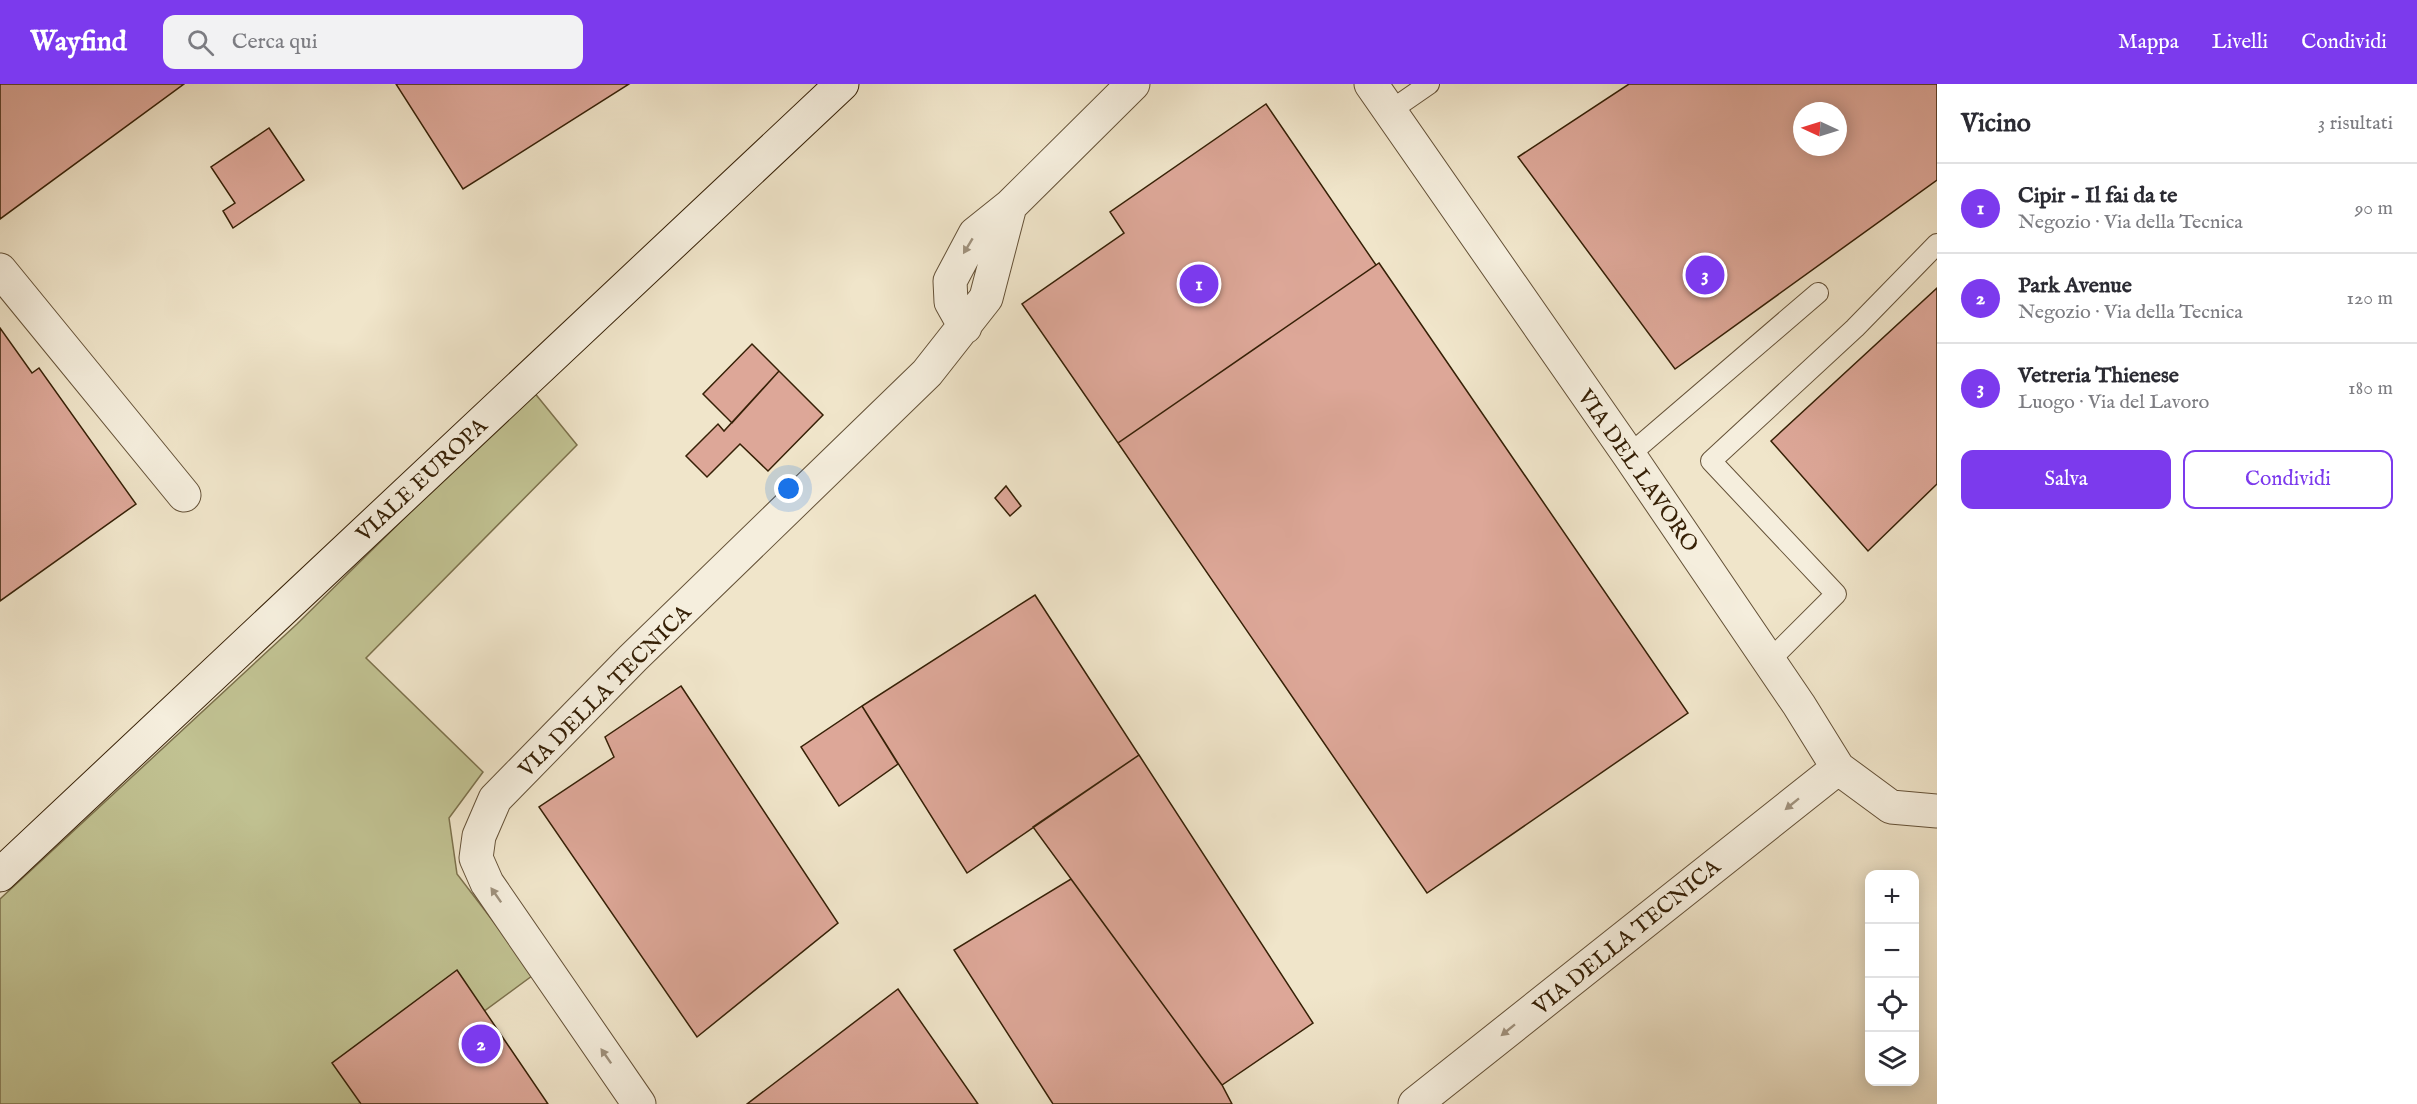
<!DOCTYPE html>
<html lang="it">
<head>
<meta charset="utf-8">
<style>
  body { margin:0; font-family:"IM FELL English",serif; background:#f2f2f3; color:#2b2b33 }
  .controls { position:absolute; right:18px; bottom:18px; display:grid; overflow:hidden; border-radius:12px; box-shadow:0 3px 15px #0003 }
  .controls button { width:54px; height:54px; display:grid; place-items:center; padding:0; border:0; border-bottom:2px solid #e1e1e2; background:#fff; color:#2b2b33; font:30px sans-serif }
  .compass { position:absolute; left:1793px; top:18px; width:54px; height:54px; border-radius:50%; background:#fff; box-shadow:0 3px 15px #0003; rotate:274deg }
  .you { position:absolute; left:789px; top:405px; width:21px; height:21px; margin:-15px; border:4px solid #fff; border-radius:50%; background:#1a73e8; box-shadow:0 0 0 9px #1a73e833 }
  .badge { display:grid; place-items:center; width:39px; height:39px; border-radius:50%; background:#7c3aed; color:#fff; font-size:20px; font-weight:700 }
  .pin { position:absolute; translate:-50% -50%; border:3px solid #fff; box-shadow:0 2px 6px #0006 }
  .list { margin:0; padding:0; list-style:none }
  h2 { display:flex; justify-content:space-between; align-items:center; height:78px; margin:0; padding:0 24px; font-size:26px }
  h2 small { font-size:20px; font-weight:400; color:#7c7c81 }
  .list li { display:grid; grid-template-columns:39px 1fr auto; gap:18px; align-items:center; box-sizing:border-box; height:90px; padding:0 24px; border-top:2px solid #e1e1e2 }
  .list b { display:block; font-size:22px; white-space:nowrap }
  .list p { margin:0; font-size:20px; white-space:nowrap; color:#7c7c81 }
  .list em { font-size:20px; font-style:normal; color:#7c7c81 }
  .actions { display:flex; gap:12px; padding:18px 24px }
  .actions a { flex:1; padding:14px 0; border:2px solid #7c3aed; border-radius:12px; text-align:center; font-size:21px; color:#7c3aed }
  .actions .main { background:#7c3aed; color:#fff }
  .icon { flex:none; width:33px; height:33px; fill:none; stroke:currentColor; stroke-width:2; stroke-linecap:round; stroke-linejoin:round }
  .map { position:relative; flex:none; width:1937px; height:1020px; overflow:hidden }
  header { display:flex; align-items:center; gap:36px; box-sizing:border-box; height:84px; padding:0 30px; background:#7c3aed; color:#fff }
  header strong { font-size:28px }
  nav { display:flex; gap:33px; margin-inline-start:auto; font-size:21px }
  .search { width:420px; height:54px; background:#f2f2f3; display:flex; align-items:center; gap:15px; box-sizing:border-box; padding:0 21px; border-radius:12px; color:#7c7c81; font-size:22px }
  main { display:flex }
  aside { flex:1; background:#fff }
  .map>svg:first-child { display:block }
  .green { fill:#c1c292; stroke:#7c714c; stroke-width:1.5 }
  .building { fill:#dda798; stroke:#362006; stroke-width:1.5; fill-rule:evenodd }
  .lines { fill:none; stroke-linecap:round; stroke-linejoin:round }
  .service-casing { stroke:#645137; stroke-width:22 }
  .minor-casing { stroke:#645137; stroke-width:35 }
  .secondary-casing { stroke:#362006; stroke-width:35 }
  .service { stroke:#f5eedd; stroke-width:20 }
  .minor { stroke:#f5eedd; stroke-width:33 }
  .secondary { stroke:#f5eedd; stroke-width:33 }
  .oneway { fill:#9f917c }
  .labels { text-anchor:middle; stroke-width:6; stroke-linejoin:round; paint-order:stroke }
  .street-label { font-size:22px; fill:#362006; stroke:#f5eedd }
</style>
</head>
<body>
<header>
<strong>Wayfind</strong>
<div class="search"><svg class="icon" aria-label="search" viewBox="0 0 24 24"><circle cx="10" cy="10" r="6"/><path d="M15 15l6 6"/></svg>Cerca qui</div>
<nav><a>Mappa</a><a>Livelli</a><a>Condividi</a></nav>
</header>
<main>
<div class="map">
<svg width="1937" height="1020" viewBox="0 0 1937 1020">
  <rect width="100%" height="100%" fill="#f0e5ca"/>
  <filter id="stains"><feTurbulence type="fractalNoise" baseFrequency=".00333" numOctaves="4"/><feColorMatrix values="0 0 0 0 .2 0 0 0 0 .09 0 0 0 0 .02 0 0 0 .5 -.17"/></filter>
  <radialGradient id="worn" r=".72"><stop offset=".6" stop-color="#630" stop-opacity="0"/><stop offset="1" stop-color="#630" stop-opacity=".3"/></radialGradient>
  <path class="green" d="M 533,307 L 577,361 L 366,574 L 483,688 L 449,734 L 457,790 L 516,867 L 540,886 L 358,1020 L 0,1020 L 0,815 L 297,540 Z"/>
  <path class="building" d="M 0,0 L 184,0 L 0,135 Z
    M 396,0 L 629,0 L 463,105 Z
    M 1629,0 L 1937,0 L 1937,96 L 1675,285 L 1518,73 ZM 1802,27 L 1838,27 L 1838,63 L 1802,63 Z
    M 1266,20 L 1376,181 L 1118,359 L 1022,220 L 1124,149 L 1110,128 Z
    M 269,44 L 304,96 L 233,144 L 223,127 L 235,119 L 211,83 Z
    M 1379,179 L 1688,629 L 1427,809 L 1118,359 Z
    M 1937,204 L 1937,400 L 1868,467 L 1771,357 Z
    M 0,244 L 32,289 L 39,284 L 136,420 L 0,517 Z
    M 752,260 L 779,287 L 732,339 L 703,310 Z
    M 779,287 L 823,331 L 768,387 L 740,360 L 707,393 L 686,372 L 718,340 L 724,347 Z
    M 1006,402 L 1021,422 L 1010,432 L 995,414 Z
    M 1035,511 L 1139,671 L 967,789 L 862,622 Z
    M 681,602 L 838,839 L 697,953 L 539,723 L 614,673 L 605,653 Z
    M 862,622 L 898,680 L 839,722 L 801,663 Z
    M 1139,671 L 1313,939 L 1222,1001 L 1033,743 Z
    M 1071,795 L 1222,1001 L 1232,1020 L 1053,1020 L 954,866 Z
    M 457,886 L 548,1020 L 361,1020 L 332,979 Z
    M 898,905 L 978,1020 L 747,1020 Z"/>
  <g class="lines">
    <defs>
      <path id="service" d="M 1390,27 L 1429,0
        M 1629,371 L 1818,209
        M 1769,577 L 1836,510 L 1711,377 L 1855,244 L 1937,160"/>
      <path id="minor" d="M 1371,0 L 1629,371 L 1799,621 L 1838,684 L 1891,723 L 1937,727
        M 0,186 L 184,411
        M 965,243 L 951,218 L 950,197 L 975,150 L 1010,122 L 1133,0
        M 639,1020 L 487,799 L 476,774 L 479,752 L 495,715 L 633,574 L 927,289 L 986,214 L 1010,122
        M 1415,1020 L 1838,684"/>
      <path id="secondary" d="M 0,791 L 842,0"/>
    </defs>
    <use href="#service" class="service-casing"/>
    <use href="#minor" class="minor-casing"/>
    <use href="#secondary" class="secondary-casing"/>
    <use href="#service" class="service"/>
    <use href="#minor" class="minor"/>
    <use href="#secondary" class="secondary"/>
  </g>
  <defs><path id="oneway-solid" d="M-6-.8H1V-3.2L6.5 0L1 3.2V.8H-6Z" transform="scale(1.5)"/></defs>
  <g class="oneway">
    <use href="#oneway-solid" transform="translate(968 162) rotate(121)"/>
    <use href="#oneway-solid" transform="translate(1792 720) rotate(141)"/>
    <use href="#oneway-solid" transform="translate(496 811) rotate(-125)"/>
    <use href="#oneway-solid" transform="translate(1508 946) rotate(141)"/>
    <use href="#oneway-solid" transform="translate(606 972) rotate(-125)"/>
  </g>
  <g class="labels">
    <g class="street-label">
      <text transform="translate(1639 386) rotate(55)" y="8">VIA DEL LAVORO</text>
      <text transform="translate(421 395) rotate(-43)" y="8">VIALE EUROPA</text>
      <text transform="translate(604 606) rotate(-45)" y="8">VIA DELLA TECNICA</text>
      <text transform="translate(1626 852) rotate(-39)" y="8">VIA DELLA TECNICA</text>
    </g>
  </g>
  <rect width="100%" height="100%" filter="url(#stains)"/>
  <rect width="100%" height="100%" fill="url(#worn)"/>
</svg>
<div class="controls">
<button>+</button>
<button>−</button>
<button><svg class="icon" aria-label="locate" viewBox="0 0 24 24"><circle cx="12" cy="12" r="6"/><path d="M12 2v4M12 18v4M2 12h4M18 12h4"/></svg></button>
<button><svg class="icon" aria-label="layers" viewBox="0 0 24 24"><path d="M12 4l9 5-9 5-9-5zM3 14l9 5 9-5"/></svg></button>
</div>
<svg class="compass" viewBox="-18 -18 36 36"><path d="M0-13l5 13h-10z" fill="#e53935"/><path d="M0 13l5-13h-10z" fill="#7c7c81"/></svg>
<div class="you"></div>
<div class="pin badge" style="left:1199px;top:200px">1</div>
<div class="pin badge" style="left:481px;top:960px">2</div>
<div class="pin badge" style="left:1705px;top:191px">3</div>
</div>
<aside>
<h2>Vicino<small>3 risultati</small></h2>
<ul class="list">
<li><span class="badge">1</span><div><b>Cipir - Il fai da te</b><p>Negozio · Via della Tecnica</p></div><em>90 m</em></li>
<li><span class="badge">2</span><div><b>Park Avenue</b><p>Negozio · Via della Tecnica</p></div><em>120 m</em></li>
<li><span class="badge">3</span><div><b>Vetreria Thienese</b><p>Luogo · Via del Lavoro</p></div><em>180 m</em></li>
</ul>
<div class="actions"><a class="main">Salva</a><a>Condividi</a></div>
</aside>
</main>
</body>
</html>
